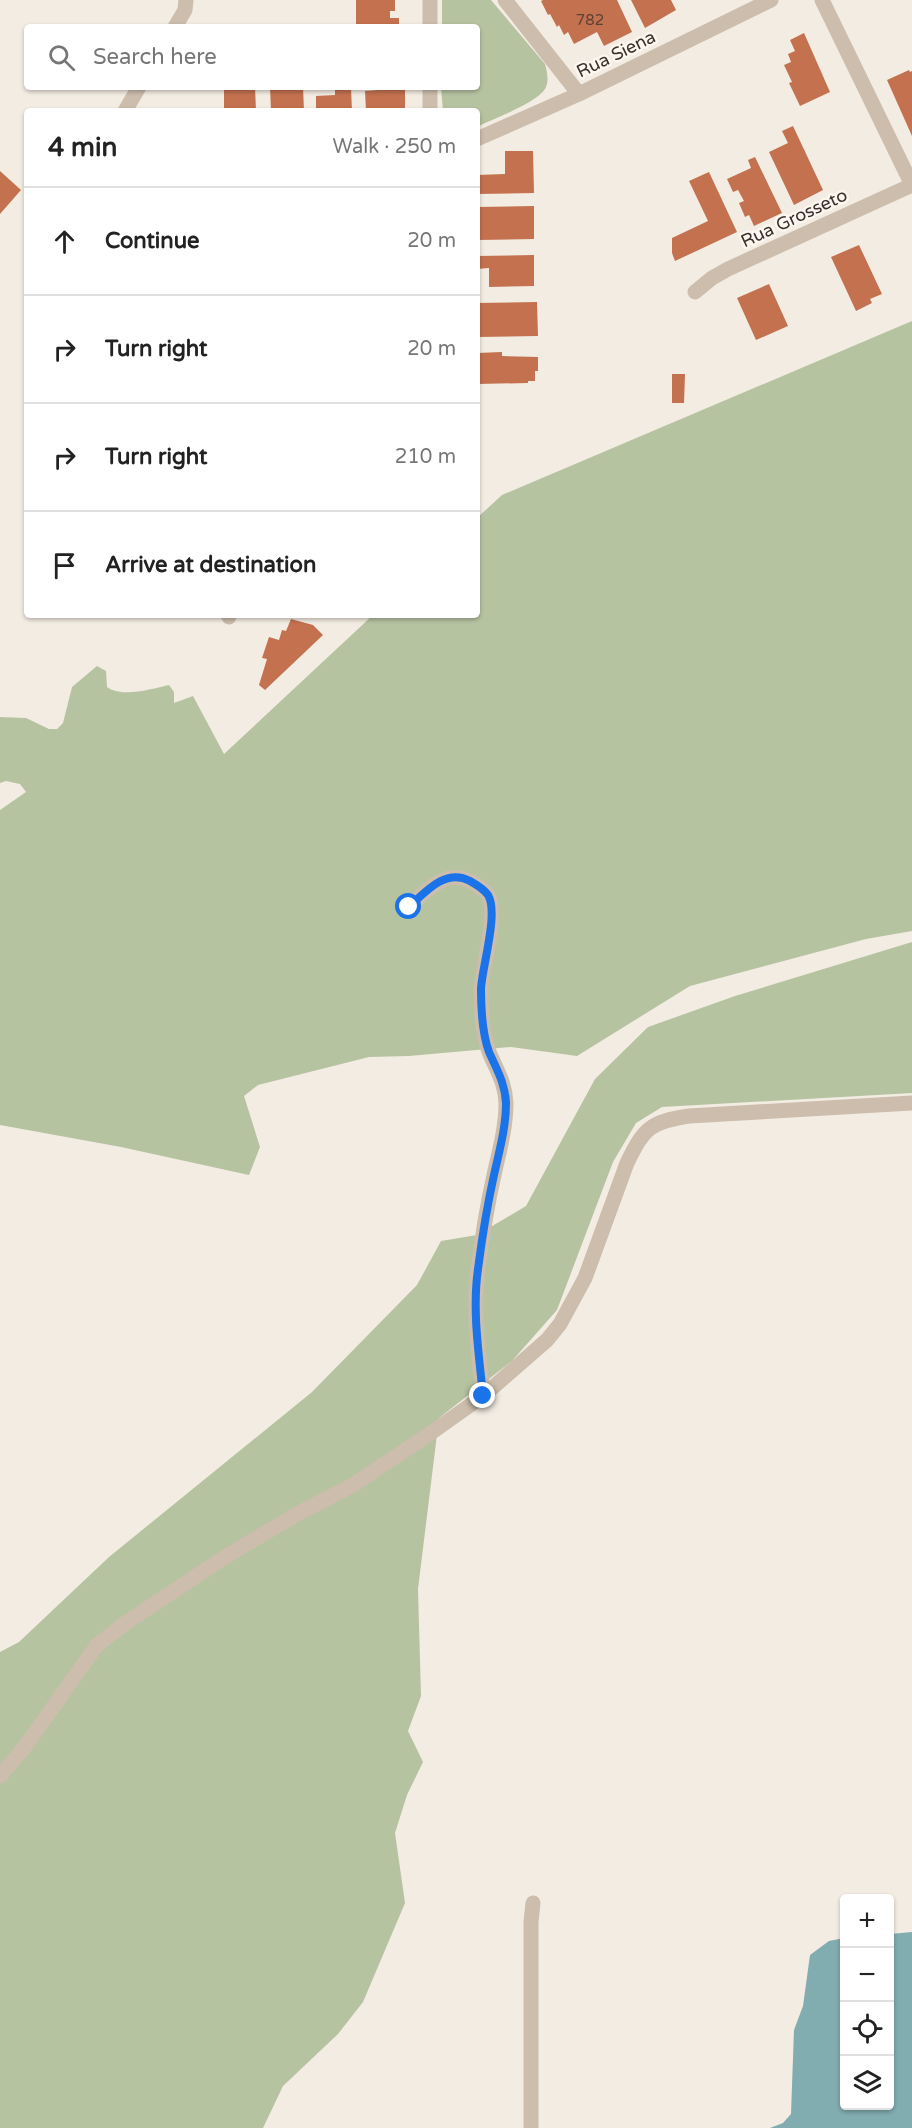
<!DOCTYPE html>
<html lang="en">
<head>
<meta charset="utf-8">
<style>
  body { margin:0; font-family:"Varela Round",sans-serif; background:#f2f2f2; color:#222 }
  .controls { position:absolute; right:18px; bottom:18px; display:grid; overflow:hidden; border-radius:6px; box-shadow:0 2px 4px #0004 }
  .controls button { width:54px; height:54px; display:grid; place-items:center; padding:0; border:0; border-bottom:2px solid #e0e0e0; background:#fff; color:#222; font:30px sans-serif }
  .stop { position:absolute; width:18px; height:18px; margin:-14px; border:4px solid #1a73e8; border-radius:50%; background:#fff }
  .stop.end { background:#1a73e8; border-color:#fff; box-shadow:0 2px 6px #0008 }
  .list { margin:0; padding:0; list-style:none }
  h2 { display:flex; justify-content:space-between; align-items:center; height:78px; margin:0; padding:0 24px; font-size:26px }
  h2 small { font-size:20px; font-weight:400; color:#767676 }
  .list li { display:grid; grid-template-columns:39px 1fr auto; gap:18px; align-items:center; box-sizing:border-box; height:108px; padding:0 24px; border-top:2px solid #e0e0e0 }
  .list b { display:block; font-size:22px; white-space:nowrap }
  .list em { font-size:20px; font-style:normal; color:#767676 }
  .icon { flex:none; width:33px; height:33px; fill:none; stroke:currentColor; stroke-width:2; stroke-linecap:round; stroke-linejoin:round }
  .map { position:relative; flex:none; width:912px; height:2128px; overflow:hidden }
  .search { position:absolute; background:#fff; box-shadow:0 2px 4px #0004; left:24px; top:24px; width:456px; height:66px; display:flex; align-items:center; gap:15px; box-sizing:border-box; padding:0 21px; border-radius:6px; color:#767676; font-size:22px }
  .panel { position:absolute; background:#fff; box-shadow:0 2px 4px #0004; left:24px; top:108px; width:456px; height:510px; border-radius:6px }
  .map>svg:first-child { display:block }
  .green { fill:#b6c3a1 }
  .water { fill:#81acb0 }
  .building { fill:#c4714f }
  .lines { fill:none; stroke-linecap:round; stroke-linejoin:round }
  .street { stroke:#ccbdad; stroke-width:15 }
  .route { stroke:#1a73e8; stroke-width:8 }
  .labels { text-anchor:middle; stroke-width:5; stroke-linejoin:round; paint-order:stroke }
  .number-label { font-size:15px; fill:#5c4135 }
  .street-label { font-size:18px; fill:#3a312c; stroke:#fbf6ee }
</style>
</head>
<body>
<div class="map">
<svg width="912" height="2128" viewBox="0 0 912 2128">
  <rect width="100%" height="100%" fill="#f3ece2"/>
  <path class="green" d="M 442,0 L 491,0 L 545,64 C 547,71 549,80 546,87 C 540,102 492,119 477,127 L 477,111 L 443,111 L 441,87 L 477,87 L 477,27 L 442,27 Z
    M 912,321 L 912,931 L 866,939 L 690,986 L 577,1056 L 511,1047 L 409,1056 L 369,1057 L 258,1085 L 244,1096 L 260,1147 L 249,1175 L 121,1147 L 0,1125 L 0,810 L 26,792 L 20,784 L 6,781 L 0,783 L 0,717 L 26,718 L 49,729 L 57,729 L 63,723 L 72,687 L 97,666 L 106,671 L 107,687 C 121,698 152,689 169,685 L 174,692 L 174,703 L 193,696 L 224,754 L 373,615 L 477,615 L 477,518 L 502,495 Z
    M 912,942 L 912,1093 L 662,1107 L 636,1123 L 613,1162 L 557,1310 L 512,1361 L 439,1418 L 418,1589 L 421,1696 L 408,1731 L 423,1762 L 407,1795 L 395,1833 L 405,1903 L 363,2002 L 338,2034 L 283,2086 L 263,2128 L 0,2128 L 0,1652 L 19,1642 L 109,1557 L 312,1392 L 417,1285 L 441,1241 L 477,1235 L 526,1206 L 595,1079 L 648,1027 L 735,996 Z"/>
  <path class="water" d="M 912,1932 L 912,2128 L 770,2128 L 783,2123 L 791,2114 L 794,2030 L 803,2006 L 810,1955 L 829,1941 L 844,1938 L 844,2106 L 890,2106 L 890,1934 Z"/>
  <path class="building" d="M 356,0 L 395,0 L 395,11 L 390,11 L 390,18 L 399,18 L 399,27 L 356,27 Z
    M 543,0 L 617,0 L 632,32 L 604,46 L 597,32 L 574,44 L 568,32 L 564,35 L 559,25 L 557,27 L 550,14 L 548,15 L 541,1 Z
    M 631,0 L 671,0 L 676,10 L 645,28 Z
    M 804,33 L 830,92 L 800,106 L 789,83 L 792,82 L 784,65 L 791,62 L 788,54 L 795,51 L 790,40 Z
    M 909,70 L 910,72 L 912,71 L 912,136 L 887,80 Z
    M 224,87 L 255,87 L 256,111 L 224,111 Z
    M 270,87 L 303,87 L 304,111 L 271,111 Z
    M 378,87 L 405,87 L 405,111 L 366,111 L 365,91 L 378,90 Z
    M 335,88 L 351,88 L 352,111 L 316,111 L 316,96 L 335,95 Z
    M 793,126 L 823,190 L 794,205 L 769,152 L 788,143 L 782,131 Z
    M 505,151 L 533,151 L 534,193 L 477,194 L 477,175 L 505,174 Z
    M 755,157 L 782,213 L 754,226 L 749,215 L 745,217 L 739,203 L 744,201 L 738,190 L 733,192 L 727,179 L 751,168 L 748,160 Z
    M 0,171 L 21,190 L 0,214 Z
    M 709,172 L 737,232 L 675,261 L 672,253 L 672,238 L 708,221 L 689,181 Z
    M 534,206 L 534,239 L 477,240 L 477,207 Z
    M 859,245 L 882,294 L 870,299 L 872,303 L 856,311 L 831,257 Z
    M 534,255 L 534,286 L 489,287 L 489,268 L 477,269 L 477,256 Z
    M 769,284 L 788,326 L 756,340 L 737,298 Z
    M 537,302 L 538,336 L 477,337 L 477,303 Z
    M 502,352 L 502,356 L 538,357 L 538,371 L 535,371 L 535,381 L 528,381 L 528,383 L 477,384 L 477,353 Z
    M 672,374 L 685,374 L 684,403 L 672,403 Z
    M 291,619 L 313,625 L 323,635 L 265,690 L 259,685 L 267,659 L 262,658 L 269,637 L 279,640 L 282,630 L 286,631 Z"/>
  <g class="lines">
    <path class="street" d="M 430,0 L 430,27
      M 505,0 L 579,94
      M 822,0 L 912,185
      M 175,27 L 185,10 L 186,0
      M 430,87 L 430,111
      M 125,111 L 139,87
      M 477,139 L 579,94 L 771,0
      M 695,292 L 712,278 L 728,269 L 912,185
      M 228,615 L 229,617
      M 409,907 C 426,891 446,868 470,881 C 477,885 484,889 488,895 C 499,913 482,967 481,989 C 481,1010 482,1033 489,1052 C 497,1071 505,1082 506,1103 C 506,1128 499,1152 494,1175 C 487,1206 482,1238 478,1269 C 472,1311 479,1354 483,1396
      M 0,1776 L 24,1748 L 97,1645 L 127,1622 L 225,1557 L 297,1514 L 353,1485 L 428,1435 L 483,1396 L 547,1340 L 560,1324 L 585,1278 L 627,1163 C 644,1128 650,1122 689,1116 L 912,1103
      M 531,2128 L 531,1922 L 533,1903"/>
  </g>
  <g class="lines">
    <path class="route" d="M 409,907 C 426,891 446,868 470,881 C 477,885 484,889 488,895 C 499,913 482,967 481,989 C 481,1010 482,1033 489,1052 C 497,1070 505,1083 506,1103 C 506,1128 499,1152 494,1175 C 487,1206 482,1238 478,1269 C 472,1311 479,1354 483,1396"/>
  </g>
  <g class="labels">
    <g class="number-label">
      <text x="590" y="25">782</text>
    </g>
    <g class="street-label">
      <text transform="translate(616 54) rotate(-26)" y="6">Rua Siena</text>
      <text transform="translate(794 218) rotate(-25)" y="6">Rua Grosseto</text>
    </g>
  </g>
</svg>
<div class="controls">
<button>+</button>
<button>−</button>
<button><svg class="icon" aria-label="locate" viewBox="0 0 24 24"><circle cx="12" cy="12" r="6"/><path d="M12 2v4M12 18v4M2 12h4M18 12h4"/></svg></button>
<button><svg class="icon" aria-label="layers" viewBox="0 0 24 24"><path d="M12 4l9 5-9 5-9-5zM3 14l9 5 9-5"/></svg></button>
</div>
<div class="stop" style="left:409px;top:907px"></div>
<div class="stop end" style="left:483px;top:1396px"></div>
<div class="search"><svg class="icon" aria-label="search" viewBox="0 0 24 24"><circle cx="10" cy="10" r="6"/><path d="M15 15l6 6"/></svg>Search here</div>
<section class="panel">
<h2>4 min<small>Walk · 250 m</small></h2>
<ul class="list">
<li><svg class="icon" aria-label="ahead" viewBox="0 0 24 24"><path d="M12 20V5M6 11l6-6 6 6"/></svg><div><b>Continue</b></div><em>20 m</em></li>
<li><svg class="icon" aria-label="right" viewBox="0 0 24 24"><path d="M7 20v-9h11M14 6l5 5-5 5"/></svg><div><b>Turn right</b></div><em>20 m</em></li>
<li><svg class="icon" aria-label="right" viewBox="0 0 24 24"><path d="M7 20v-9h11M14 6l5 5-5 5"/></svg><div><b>Turn right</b></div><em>210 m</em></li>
<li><svg class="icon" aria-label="arrive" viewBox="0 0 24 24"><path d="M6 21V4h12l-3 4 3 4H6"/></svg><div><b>Arrive at destination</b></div></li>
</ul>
</section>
</div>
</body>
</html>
